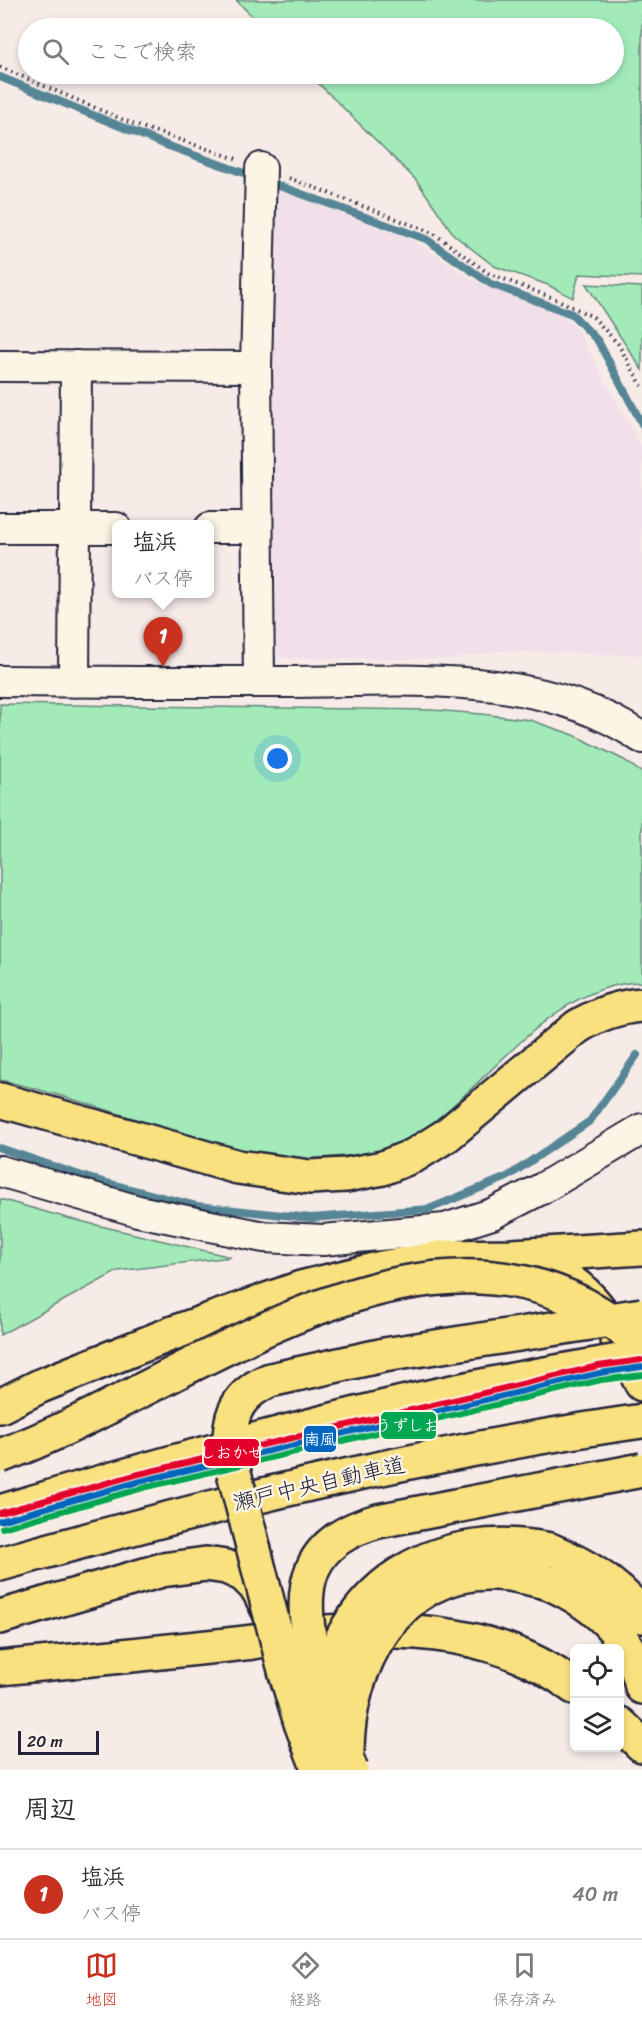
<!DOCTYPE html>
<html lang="ja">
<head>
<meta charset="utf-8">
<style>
  body { margin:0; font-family:Sriracha,"Klee One",sans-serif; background:#f2f2f3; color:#2b2b33 }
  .controls { position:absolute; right:18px; bottom:18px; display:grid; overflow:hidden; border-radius:9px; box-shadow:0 3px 9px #0003 }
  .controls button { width:54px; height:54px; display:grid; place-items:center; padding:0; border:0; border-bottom:2px solid #e1e1e2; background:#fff; color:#2b2b33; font:30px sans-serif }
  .scale { position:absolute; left:18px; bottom:15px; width:81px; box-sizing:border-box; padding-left:6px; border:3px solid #22223b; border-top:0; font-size:16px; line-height:21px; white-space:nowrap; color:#22223b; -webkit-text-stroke:4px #fcf5e5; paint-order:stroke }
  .you { position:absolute; left:278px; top:759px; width:21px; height:21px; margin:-15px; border:4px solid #fff; border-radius:50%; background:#1a73e8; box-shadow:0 0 0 9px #1a73e833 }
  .badge { display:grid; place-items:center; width:39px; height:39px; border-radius:50%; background:#c8321e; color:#fff; font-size:20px; font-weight:700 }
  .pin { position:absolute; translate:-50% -50px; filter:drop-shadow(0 2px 3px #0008) }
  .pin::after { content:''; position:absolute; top:32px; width:21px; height:18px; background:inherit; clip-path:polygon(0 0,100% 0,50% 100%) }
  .popup { position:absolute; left:112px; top:520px; width:102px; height:78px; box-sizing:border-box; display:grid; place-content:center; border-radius:9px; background:#fff; filter:drop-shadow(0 2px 4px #0005); font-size:20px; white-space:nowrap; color:#7c7c81 }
  .popup b { font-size:22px; color:#2b2b33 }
  .popup::after { content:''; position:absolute; left:50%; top:100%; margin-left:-12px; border:12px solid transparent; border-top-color:#fff }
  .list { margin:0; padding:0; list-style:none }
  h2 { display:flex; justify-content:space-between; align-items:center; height:78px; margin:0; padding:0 24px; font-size:26px }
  h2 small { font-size:20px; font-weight:400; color:#7c7c81 }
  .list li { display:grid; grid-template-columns:39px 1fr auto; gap:18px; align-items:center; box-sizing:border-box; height:90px; padding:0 24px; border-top:2px solid #e1e1e2 }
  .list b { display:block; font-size:22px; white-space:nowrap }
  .list p { margin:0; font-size:20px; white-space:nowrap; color:#7c7c81 }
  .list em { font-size:20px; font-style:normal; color:#7c7c81 }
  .icon { flex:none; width:33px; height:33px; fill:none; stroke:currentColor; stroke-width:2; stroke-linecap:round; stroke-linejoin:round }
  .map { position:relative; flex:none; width:642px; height:1770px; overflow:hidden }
  .search { position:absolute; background:#fff; box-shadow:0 3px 9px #0003; left:18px; right:18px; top:18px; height:66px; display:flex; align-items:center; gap:15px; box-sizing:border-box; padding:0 21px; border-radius:33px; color:#7c7c81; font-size:22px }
  .sheet { height:168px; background:#fff }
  nav { display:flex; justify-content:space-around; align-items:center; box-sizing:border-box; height:84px; border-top:2px solid #e1e1e2; background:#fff; font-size:16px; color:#7c7c81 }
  nav a { display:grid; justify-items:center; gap:3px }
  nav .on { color:#c8321e }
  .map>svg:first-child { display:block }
  .built { fill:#f1dfe9 }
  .green { fill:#a2ebb9; stroke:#62867a; stroke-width:1.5 }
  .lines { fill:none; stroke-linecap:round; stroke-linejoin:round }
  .stream { stroke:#568696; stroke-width:8 }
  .minor-casing { stroke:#22223b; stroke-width:34 }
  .highway-casing { stroke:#22223b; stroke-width:38 }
  .path { stroke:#22223b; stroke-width:4; stroke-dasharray:1.5 4.5; stroke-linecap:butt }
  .minor { stroke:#fcf5e5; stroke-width:30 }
  .highway { stroke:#fae180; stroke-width:33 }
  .highway-bridge-casing { stroke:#22223b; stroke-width:38; stroke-linecap:butt }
  .highway-bridge { stroke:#fae180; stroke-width:33 }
  .rail-1-casing { stroke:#fcf5e5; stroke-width:10 }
  .rail-2-casing { stroke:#fcf5e5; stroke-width:10 }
  .rail-3-casing { stroke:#fcf5e5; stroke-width:10 }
  .rail-1 { stroke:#0065bd; stroke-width:6 }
  .rail-2 { stroke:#00a651; stroke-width:6 }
  .rail-3 { stroke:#e4002b; stroke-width:6 }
  .labels { text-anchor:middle; stroke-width:5; stroke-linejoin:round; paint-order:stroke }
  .street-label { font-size:22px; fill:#22223b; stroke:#fcf5e5 }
  .line-badge { stroke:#fcf5e5; stroke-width:2 }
  .badge-label { font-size:16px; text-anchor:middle; font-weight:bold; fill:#fff }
</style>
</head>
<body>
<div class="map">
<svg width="642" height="1770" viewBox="0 0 642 1770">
  <rect width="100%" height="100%" fill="#f7ebe7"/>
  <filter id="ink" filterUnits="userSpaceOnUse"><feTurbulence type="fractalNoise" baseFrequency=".0167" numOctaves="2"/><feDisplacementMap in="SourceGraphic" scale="12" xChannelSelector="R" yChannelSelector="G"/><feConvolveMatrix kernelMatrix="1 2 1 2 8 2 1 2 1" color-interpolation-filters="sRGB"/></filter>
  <g filter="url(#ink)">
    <path class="built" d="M 269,187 L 402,236 L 422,246 L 472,280 L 563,316 L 576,328 L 642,448 L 642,655 L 503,651 L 449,659 L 277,658 Z"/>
    <path class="green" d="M 236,0 L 642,0 L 642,277 L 579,274 L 573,298 L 548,285 L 494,266 L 454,235 L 417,181 L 309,74 L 614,74 L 614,28 L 264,28 Z
      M 586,284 L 642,287 L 642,370 Z
      M 0,704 L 433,710 L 482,714 L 530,720 L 574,735 L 624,760 L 642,773 L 642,982 C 534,984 474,1120 380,1152 C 369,1156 355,1155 344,1156 C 330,1157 316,1159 303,1159 C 263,1159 221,1145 183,1134 C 122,1115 62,1094 0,1080 Z
      M 0,1199 L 67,1218 L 231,1257 L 118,1271 L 0,1335 Z"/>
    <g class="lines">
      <path class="stream" d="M 0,77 L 166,145 L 426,239 L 491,284 L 572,314 L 598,341 L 642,424
        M 0,1148 L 88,1178 L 197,1206 L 311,1218 L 429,1209 L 507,1177 L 590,1121 L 637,1055"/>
      <defs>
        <path id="minor" d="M 0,366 L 256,367
          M 0,528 L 116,528
          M 210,528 L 257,528
          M 0,681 C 93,682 185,682 278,682 C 398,682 538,666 642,738
          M 74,682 L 76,366
          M 259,682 L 256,367 L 261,168
          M 0,1171 L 138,1211 L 264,1237 L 323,1240 L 445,1229 L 492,1214 L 543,1188 L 642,1129"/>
        <path id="highway" d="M 0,1100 L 238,1167 L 310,1177 L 346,1175 L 383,1168 L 415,1155 L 447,1135 L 577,1027 C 598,1014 617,1007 642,1005
          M 522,1259 C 594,1280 610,1323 642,1384
          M 0,1406 L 40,1386 L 173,1333 L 301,1288 L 382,1268 L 446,1257 L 512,1256 L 642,1248
          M 550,1550 C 586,1565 619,1585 642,1616
          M 0,1564 C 211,1505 424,1452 642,1421
          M 549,1583 C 594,1603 632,1636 642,1687
          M 0,1617 L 162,1570 L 206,1564 L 226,1567 L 244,1575 L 258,1589 L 269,1611
          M 0,1668 C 76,1661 151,1653 227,1645 C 260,1642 293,1635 326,1632 C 412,1627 504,1632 574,1687
          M 620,1724 L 642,1745"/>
      </defs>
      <use href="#minor" class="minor-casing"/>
      <use href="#highway" class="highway-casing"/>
      <path class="path" d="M 0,67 L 133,124 L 237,159
        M 289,178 L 433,233 L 488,273 L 558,300 L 593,317 L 618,344 L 642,386"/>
      <use href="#minor" class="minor"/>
      <use href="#highway" class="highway"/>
      <defs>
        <path id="highway-bridge" d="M 0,1456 C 194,1385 443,1167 642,1345
          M 0,1512 C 121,1476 242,1442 365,1412 C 456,1389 549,1373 642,1357
          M 324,1693 C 345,1579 443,1529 550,1550
          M 347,1752 C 347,1667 397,1569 495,1573 C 513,1573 532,1579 549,1583
          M 319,1770 L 301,1723 L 286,1674 L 231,1461 C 227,1422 232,1396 270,1380 L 384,1355 L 642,1315
          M 351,1770 C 335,1731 321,1694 312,1653 C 298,1586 305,1541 378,1521 L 642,1470"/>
      </defs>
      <use href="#highway-bridge" class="highway-bridge-casing"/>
      <use href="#highway-bridge" class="highway-bridge"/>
      <defs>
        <path id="rail-1" d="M 0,1521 L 141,1481 L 600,1373 L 642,1367"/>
        <path id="rail-2" d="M 2,1528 L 143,1488 L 601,1380 L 642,1375"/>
        <path id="rail-3" d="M 0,1513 L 139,1474 L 598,1366 L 641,1360"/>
      </defs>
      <use href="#rail-1" class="rail-1-casing"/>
      <use href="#rail-2" class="rail-2-casing"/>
      <use href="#rail-3" class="rail-3-casing"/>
      <use href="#rail-1" class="rail-1"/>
      <use href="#rail-2" class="rail-2"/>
      <use href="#rail-3" class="rail-3"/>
    </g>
  </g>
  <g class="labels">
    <g class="street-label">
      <text transform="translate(319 1483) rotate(-13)" y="8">瀬戸中央自動車道</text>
    </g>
  </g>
  <g class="line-badge">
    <rect x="380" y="1411" width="57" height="29" rx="6" fill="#00a651"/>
    <rect x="303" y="1425" width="34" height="28" rx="6" fill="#0065bd"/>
    <rect x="203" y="1438" width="57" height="29" rx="6" fill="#e4002b"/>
  </g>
  <g class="badge-label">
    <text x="408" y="1431">うずしお</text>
    <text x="320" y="1445">南風</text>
    <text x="232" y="1458">しおかぜ</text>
  </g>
</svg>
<div class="controls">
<button><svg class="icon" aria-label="locate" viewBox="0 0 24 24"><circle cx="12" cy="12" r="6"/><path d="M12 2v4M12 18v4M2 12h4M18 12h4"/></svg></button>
<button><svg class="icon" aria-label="layers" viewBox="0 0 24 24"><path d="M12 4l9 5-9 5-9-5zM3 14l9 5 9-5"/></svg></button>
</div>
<div class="scale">20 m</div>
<div class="you"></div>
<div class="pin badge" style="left:163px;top:667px">1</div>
<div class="popup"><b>塩浜</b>バス停</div>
<div class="search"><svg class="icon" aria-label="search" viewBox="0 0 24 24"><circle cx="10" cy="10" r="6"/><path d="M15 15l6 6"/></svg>ここで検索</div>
</div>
<section class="sheet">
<h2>周辺<small></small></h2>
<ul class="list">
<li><span class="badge">1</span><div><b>塩浜</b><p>バス停</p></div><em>40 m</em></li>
</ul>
</section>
<nav>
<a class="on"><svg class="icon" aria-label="map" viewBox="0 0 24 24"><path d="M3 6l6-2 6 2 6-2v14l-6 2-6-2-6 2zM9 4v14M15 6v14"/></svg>地図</a>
<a><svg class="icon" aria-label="directions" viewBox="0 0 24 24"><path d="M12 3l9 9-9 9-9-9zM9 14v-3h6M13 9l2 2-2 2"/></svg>経路</a>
<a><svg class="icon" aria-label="saved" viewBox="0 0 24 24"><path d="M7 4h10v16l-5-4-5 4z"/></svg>保存済み</a>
</nav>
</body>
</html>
